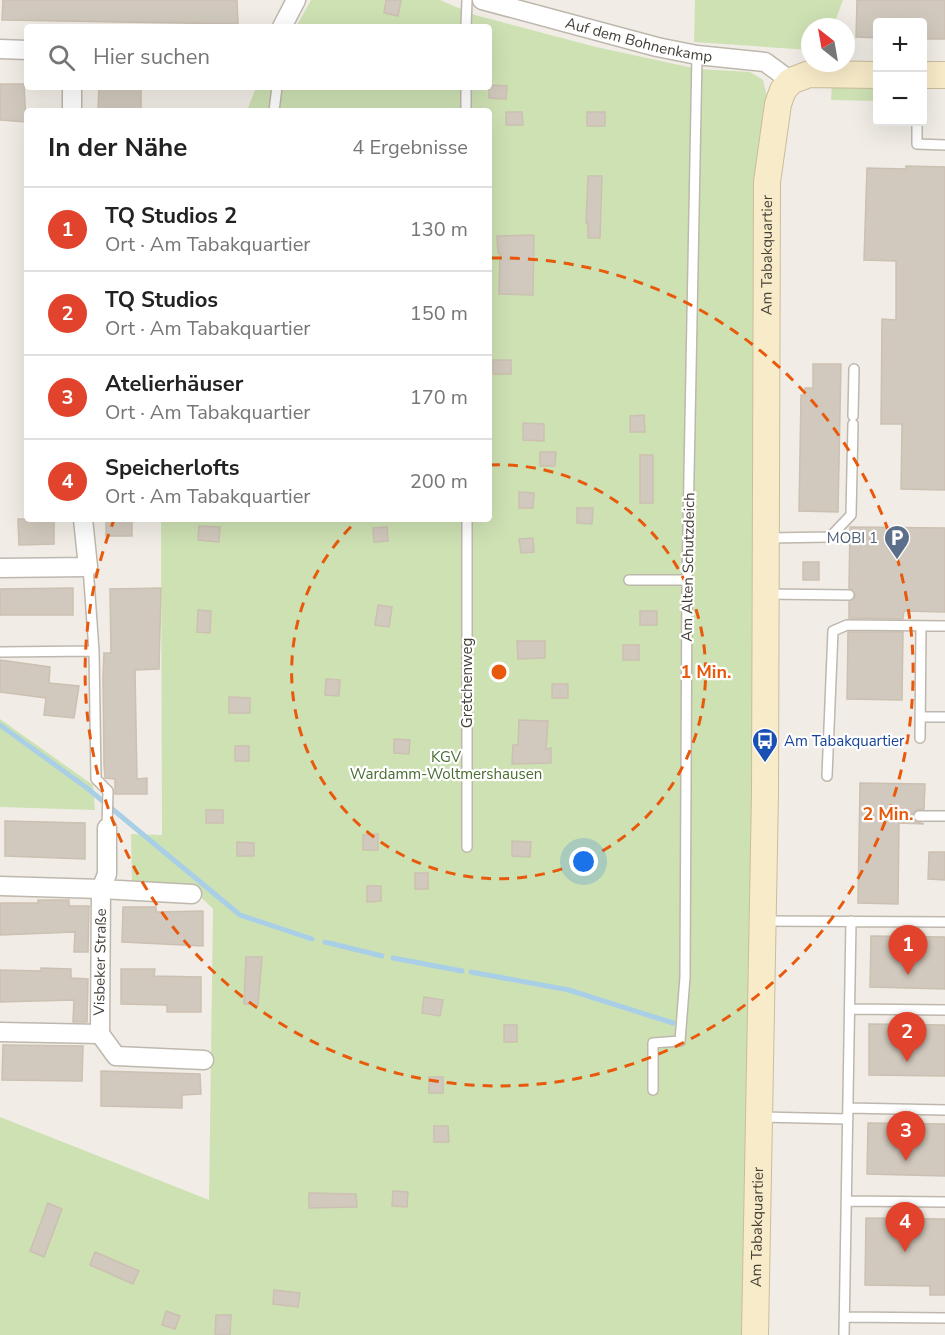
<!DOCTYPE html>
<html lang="de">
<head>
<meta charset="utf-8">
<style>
  body { margin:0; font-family:"Nunito Sans",sans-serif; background:#f6f6f6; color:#222 }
  .controls { position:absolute; right:18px; top:18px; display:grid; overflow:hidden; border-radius:6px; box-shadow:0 6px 24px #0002 }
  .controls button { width:54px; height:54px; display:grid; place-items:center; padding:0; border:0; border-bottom:2px solid #e0e0e0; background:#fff; color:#222; font:30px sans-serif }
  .compass { position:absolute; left:801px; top:18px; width:54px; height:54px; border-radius:50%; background:#fff; box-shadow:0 6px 24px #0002; rotate:329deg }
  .you { position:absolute; left:584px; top:862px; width:21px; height:21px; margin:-15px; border:4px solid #fff; border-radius:50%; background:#1a73e8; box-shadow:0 0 0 9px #1a73e833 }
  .badge { display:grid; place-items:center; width:39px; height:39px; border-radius:50%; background:#e1432d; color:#fff; font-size:20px; font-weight:700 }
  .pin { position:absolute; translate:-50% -50px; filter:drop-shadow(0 2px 3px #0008) }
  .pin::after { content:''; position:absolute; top:32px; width:21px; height:18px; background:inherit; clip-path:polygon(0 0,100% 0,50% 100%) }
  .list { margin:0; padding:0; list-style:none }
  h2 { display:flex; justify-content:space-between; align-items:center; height:78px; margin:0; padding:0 24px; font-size:26px }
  h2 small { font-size:20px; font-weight:400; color:#767676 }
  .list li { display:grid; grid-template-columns:39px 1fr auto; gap:18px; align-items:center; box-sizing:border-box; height:84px; padding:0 24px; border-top:2px solid #e0e0e0 }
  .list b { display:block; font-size:22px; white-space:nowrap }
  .list p { margin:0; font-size:20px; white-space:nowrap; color:#767676 }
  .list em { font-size:20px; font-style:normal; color:#767676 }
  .icon { flex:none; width:33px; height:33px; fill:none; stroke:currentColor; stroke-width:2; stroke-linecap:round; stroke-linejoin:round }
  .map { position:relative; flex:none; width:945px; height:1335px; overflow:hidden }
  .search { position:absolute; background:#fff; box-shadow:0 6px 24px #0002; left:24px; top:24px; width:468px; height:66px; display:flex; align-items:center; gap:15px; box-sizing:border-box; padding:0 21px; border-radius:6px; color:#767676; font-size:22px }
  .panel { position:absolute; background:#fff; box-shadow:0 6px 24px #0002; left:24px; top:108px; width:468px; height:414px; border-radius:6px }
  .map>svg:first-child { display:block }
  .green { fill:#cee1b3 }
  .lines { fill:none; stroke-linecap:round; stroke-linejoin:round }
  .stream { stroke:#a9cfe7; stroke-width:5 }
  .building { fill:#d1c9bd; stroke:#cbc0b1; stroke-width:1.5 }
  .lane-casing { stroke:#beb7ad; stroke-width:12 }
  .street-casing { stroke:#beb7ad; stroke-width:21 }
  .secondary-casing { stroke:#cbbd9b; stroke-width:28 }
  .lane { stroke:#fff; stroke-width:9 }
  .street { stroke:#fff; stroke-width:18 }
  .secondary { stroke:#f8ebc9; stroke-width:26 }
  .ring { fill:none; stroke:#e8590c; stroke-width:3; stroke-dasharray:10 8 }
  .labels { text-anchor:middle; stroke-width:4.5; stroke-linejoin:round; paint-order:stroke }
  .street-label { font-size:15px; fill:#433e36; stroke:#fff }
  .service-label { font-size:15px; fill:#4e5e75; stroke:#fff; text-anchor:end }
  .transit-label { font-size:15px; fill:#164399; stroke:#fff; text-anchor:start }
  .park-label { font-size:15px; fill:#496d31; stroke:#fff }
  .centre { fill:#e8590c; stroke:#fff; stroke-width:3 }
  .ring-label { font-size:18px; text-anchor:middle; font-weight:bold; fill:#e8590c; stroke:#fff; stroke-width:4.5; stroke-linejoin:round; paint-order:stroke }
</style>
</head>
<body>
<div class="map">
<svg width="945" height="1335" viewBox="0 0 945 1335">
  <rect width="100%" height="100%" fill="#f1ede6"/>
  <path class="green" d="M 311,0 L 440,0 L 475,15 L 596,47 L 698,69 L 750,72 L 763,80 L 767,97 L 756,585 L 748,1335 L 0,1335 L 0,1117 L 209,1200 L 213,909 L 189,885 L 132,883 L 131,834 L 162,835 L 161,519 L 489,519 L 489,111 L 247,111 L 256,87 L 489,87 L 489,27 L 296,27 Z
    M 695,0 L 843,0 L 833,27 L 810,27 L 810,50 L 694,42 Z
    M 832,83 L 877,84 L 877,101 L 831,100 Z
    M 0,719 L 93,785 L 95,810 L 0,807 Z"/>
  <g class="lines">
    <path class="stream" d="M 0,725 L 87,788 L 240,915 L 312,939
      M 325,942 L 382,956
      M 393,958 L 462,971
      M 471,972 L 569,990 L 673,1023"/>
  </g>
  <path class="building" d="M 3,0 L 237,0 L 238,24 L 2,20 Z
    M 386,0 L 401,0 L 398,16 L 384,13 Z
    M 857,0 L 945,0 L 945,39 L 922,39 L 922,22 L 878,22 L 878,38 L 856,37 Z
    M 0,84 L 24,84 L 26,122 L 0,120 Z
    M 489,85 L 507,86 L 506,99 L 489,98 Z
    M 99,87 L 141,89 L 141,111 L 98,111 Z
    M 506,112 L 522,112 L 523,125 L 506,125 Z
    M 587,112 L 605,112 L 605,126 L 587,126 Z
    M 906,166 L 945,167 L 945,490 L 901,489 L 902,424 L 881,424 L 882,319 L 896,320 L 896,261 L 864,260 L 867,168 L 906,169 Z
    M 588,176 L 602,176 L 600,238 L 588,238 L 588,223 L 586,223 Z
    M 534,235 L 533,295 L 499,294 L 500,253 L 498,253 L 497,236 Z
    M 493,360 L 511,360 L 511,374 L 493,374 Z
    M 813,364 L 841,364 L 838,512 L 799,511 L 801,395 L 805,395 L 805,388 L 813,388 Z
    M 644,415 L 645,432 L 630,432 L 630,416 Z
    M 523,423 L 544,424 L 544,441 L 523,440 Z
    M 540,452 L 556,452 L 555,466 L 540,466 Z
    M 640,455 L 653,455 L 653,503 L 640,503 Z
    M 519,492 L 534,493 L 533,508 L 519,508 Z
    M 577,508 L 593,508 L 592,524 L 577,523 Z
    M 18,519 L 54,519 L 54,544 L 19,545 Z
    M 106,519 L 132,519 L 132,536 L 106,536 Z
    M 199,526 L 220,527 L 219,542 L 198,540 Z
    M 387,527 L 388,541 L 374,542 L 373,528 Z
    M 850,527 L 945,528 L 945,612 L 904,611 L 903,619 L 849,618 L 849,602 L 856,596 L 849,588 Z
    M 533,538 L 534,552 L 521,553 L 519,539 Z
    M 803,562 L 819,562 L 819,580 L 803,580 Z
    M 73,588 L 73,615 L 0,615 L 0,589 Z
    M 161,588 L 159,669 L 135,670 L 137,779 L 147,778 L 147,794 L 115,794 L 115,779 L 105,778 L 104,764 L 103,676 L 104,653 L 111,653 L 110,589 Z
    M 378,605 L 392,607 L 389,627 L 375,625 Z
    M 198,610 L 211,611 L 210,633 L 197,632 Z
    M 640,611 L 657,611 L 657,625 L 640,625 Z
    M 848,632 L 903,632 L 902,700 L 847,699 Z
    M 517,641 L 545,641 L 545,658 L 518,659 Z
    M 623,645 L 639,645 L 639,660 L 623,660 Z
    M 0,660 L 50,667 L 49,683 L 79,686 L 74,718 L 44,715 L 46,698 L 0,692 Z
    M 326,679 L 340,680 L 339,696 L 325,695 Z
    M 552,684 L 568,684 L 568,698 L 552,698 Z
    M 229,697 L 250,698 L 250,713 L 229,713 Z
    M 519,720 L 548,721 L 546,749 L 551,748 L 551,763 L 512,764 L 513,745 L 518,745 Z
    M 394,739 L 410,740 L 409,754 L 394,753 Z
    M 235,746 L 249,746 L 249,761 L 235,761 Z
    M 860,783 L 925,784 L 924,809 L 916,810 L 912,815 L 915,821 L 924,824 L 899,823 L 898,904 L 858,903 Z
    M 206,810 L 223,810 L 223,823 L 206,823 Z
    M 5,821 L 85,823 L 85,859 L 5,856 Z
    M 378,834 L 378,850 L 363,850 L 363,835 Z
    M 512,841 L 531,842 L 530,857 L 512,856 Z
    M 237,842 L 254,843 L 254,856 L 237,856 Z
    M 929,852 L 945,852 L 945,880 L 928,879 Z
    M 415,873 L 428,873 L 428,889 L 415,889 Z
    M 367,886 L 381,886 L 381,901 L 367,902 Z
    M 38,900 L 69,900 L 69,906 L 89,906 L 88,952 L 74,952 L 75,932 L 0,935 L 0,903 L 38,903 Z
    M 123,907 L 156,907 L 156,912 L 203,911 L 203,946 L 122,942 Z
    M 871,936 L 945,937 L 945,989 L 870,987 Z
    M 246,957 L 262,957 L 258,1005 L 244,1004 Z
    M 41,968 L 71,969 L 71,978 L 88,979 L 87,1022 L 73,1022 L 74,1000 L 0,1002 L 0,970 L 41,971 Z
    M 121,969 L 155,969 L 154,976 L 201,977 L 201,1012 L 167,1012 L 167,1005 L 121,1004 Z
    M 424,997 L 443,1000 L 440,1016 L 422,1013 Z
    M 869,1024 L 945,1025 L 945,1076 L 869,1075 Z
    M 504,1025 L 517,1025 L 517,1042 L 504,1042 Z
    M 3,1045 L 83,1046 L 82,1081 L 2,1080 Z
    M 101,1071 L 200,1074 L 201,1094 L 182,1095 L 182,1108 L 101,1106 Z
    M 429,1077 L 443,1077 L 443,1093 L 429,1093 Z
    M 868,1123 L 945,1124 L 945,1176 L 867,1174 Z
    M 434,1126 L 448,1126 L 449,1142 L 434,1142 Z
    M 393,1191 L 408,1192 L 407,1207 L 392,1206 Z
    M 309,1193 L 356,1194 L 357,1207 L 309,1208 Z
    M 48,1203 L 62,1209 L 44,1257 L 30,1251 Z
    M 866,1218 L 945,1219 L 945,1295 L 930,1295 L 930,1286 L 865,1285 Z
    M 95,1252 L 139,1271 L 133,1284 L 90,1265 Z
    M 274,1290 L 300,1293 L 298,1307 L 273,1304 Z
    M 166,1311 L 180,1316 L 175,1329 L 162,1325 Z
    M 216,1315 L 231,1315 L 230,1335 L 215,1335 Z"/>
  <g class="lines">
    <defs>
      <path id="lane" d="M 466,27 L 467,0
        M 466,87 L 466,111
        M 274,111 L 277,87
        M 917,122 L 917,144 L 945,145
        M 853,416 L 854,369
        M 768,538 L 830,537 L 851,515 L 853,424
        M 88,567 L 94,651 L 96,779 L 108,791 L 107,828
        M 629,580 L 687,580
        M 767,594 L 849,595
        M 0,652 L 94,651
        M 921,717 L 945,717
        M 920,738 L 921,626
        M 827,776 L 833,631 L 847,625 L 945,626
        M 919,816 L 945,816
        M 467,847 L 467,519
        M 764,921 L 945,922
        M 850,1009 L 945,1010
        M 653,1090 L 653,1043 L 680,1041 L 685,977 L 687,580 L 697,55
        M 848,1108 L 945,1110
        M 761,1117 L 848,1119
        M 847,1201 L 945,1202
        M 845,1317 L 945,1318
        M 844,1335 L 851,921"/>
      <g id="street">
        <path id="s1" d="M 482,0 L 657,47 L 697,55 L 765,62 L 791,81"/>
        <path d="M 282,27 L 296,0"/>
        <path d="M 0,49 L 27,50"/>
        <path d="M 72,87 L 72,111"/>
        <path d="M 0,568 L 88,567 L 83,519"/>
        <path d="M 107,828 L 107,874 L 101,889 L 192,894"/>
        <path d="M 0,886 L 101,889 L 100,1034 L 116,1056 L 204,1060"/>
        <path d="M 0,1032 L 100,1034"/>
      </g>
      <g id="secondary">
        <path d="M 922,75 L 945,75"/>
        <path id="s2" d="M 755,1335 L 765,793 L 767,182 L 778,104 L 783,90 L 791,81 L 809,74 L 878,75"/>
      </g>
    </defs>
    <use href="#lane" class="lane-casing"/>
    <use href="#street" class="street-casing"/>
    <use href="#secondary" class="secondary-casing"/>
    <use href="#lane" class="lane"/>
    <use href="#street" class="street"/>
    <use href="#secondary" class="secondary"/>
  </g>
  <g class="ring">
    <path d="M490 465A207 207 0 1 1 359 519"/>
    <path d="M492 258A414 414 0 1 1 114 520"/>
  </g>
  <defs>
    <symbol id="parking-pin" viewBox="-11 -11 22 30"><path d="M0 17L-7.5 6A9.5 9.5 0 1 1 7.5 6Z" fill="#5c6f8a" stroke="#fff"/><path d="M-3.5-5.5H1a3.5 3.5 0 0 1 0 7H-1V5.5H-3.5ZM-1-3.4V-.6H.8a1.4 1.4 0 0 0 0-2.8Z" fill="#fff"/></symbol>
    <symbol id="bus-pin" viewBox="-11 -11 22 30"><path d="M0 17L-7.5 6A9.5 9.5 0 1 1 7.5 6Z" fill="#1a4fb4" stroke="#fff"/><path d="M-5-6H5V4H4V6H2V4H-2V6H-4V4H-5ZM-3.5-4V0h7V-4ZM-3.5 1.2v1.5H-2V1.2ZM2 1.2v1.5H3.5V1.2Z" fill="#fff"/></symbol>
  </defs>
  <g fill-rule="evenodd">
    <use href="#parking-pin" x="882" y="523" width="30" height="40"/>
    <use href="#bus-pin" x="750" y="726" width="30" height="40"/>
  </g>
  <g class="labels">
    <g class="street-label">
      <text dy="5" stroke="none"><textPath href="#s1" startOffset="162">Auf dem Bohnenkamp</textPath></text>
      <text dy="5" stroke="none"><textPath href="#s2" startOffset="1080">Am Tabakquartier</textPath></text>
      <text transform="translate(688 567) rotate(-89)" y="5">Am Alten Schutzdeich</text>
      <text transform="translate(467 683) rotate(-90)" y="5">Gretchenweg</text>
      <text transform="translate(100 962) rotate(-89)" y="5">Visbeker Straße</text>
      <text dy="5" stroke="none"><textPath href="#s2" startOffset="108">Am Tabakquartier</textPath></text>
    </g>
    <g class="service-label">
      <text x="878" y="543">MOBI 1</text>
    </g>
    <g class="transit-label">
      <text x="784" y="746">Am Tabakquartier</text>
    </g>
    <g class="park-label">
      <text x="446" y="762">KGV<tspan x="446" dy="17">Wardamm-Woltmershausen</tspan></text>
    </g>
  </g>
  <circle cx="499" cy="672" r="9" class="centre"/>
  <g class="ring-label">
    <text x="706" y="678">1 Min.</text>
    <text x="888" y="820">2 Min.</text>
  </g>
</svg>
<div class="controls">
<button>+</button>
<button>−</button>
</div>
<svg class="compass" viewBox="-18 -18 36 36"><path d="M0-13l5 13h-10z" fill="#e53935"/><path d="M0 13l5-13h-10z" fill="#767676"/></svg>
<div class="you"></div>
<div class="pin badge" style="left:908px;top:975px">1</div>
<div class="pin badge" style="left:907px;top:1062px">2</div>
<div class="pin badge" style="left:906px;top:1161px">3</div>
<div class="pin badge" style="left:905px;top:1252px">4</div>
<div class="search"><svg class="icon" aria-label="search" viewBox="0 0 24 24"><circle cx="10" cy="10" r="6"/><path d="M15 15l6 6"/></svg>Hier suchen</div>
<section class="panel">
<h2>In der Nähe<small>4 Ergebnisse</small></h2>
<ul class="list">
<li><span class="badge">1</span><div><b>TQ Studios 2</b><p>Ort · Am Tabakquartier</p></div><em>130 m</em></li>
<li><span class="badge">2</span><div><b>TQ Studios</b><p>Ort · Am Tabakquartier</p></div><em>150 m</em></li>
<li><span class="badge">3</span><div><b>Atelierhäuser</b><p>Ort · Am Tabakquartier</p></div><em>170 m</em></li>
<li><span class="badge">4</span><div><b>Speicherlofts</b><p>Ort · Am Tabakquartier</p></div><em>200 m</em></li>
</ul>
</section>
</div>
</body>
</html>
